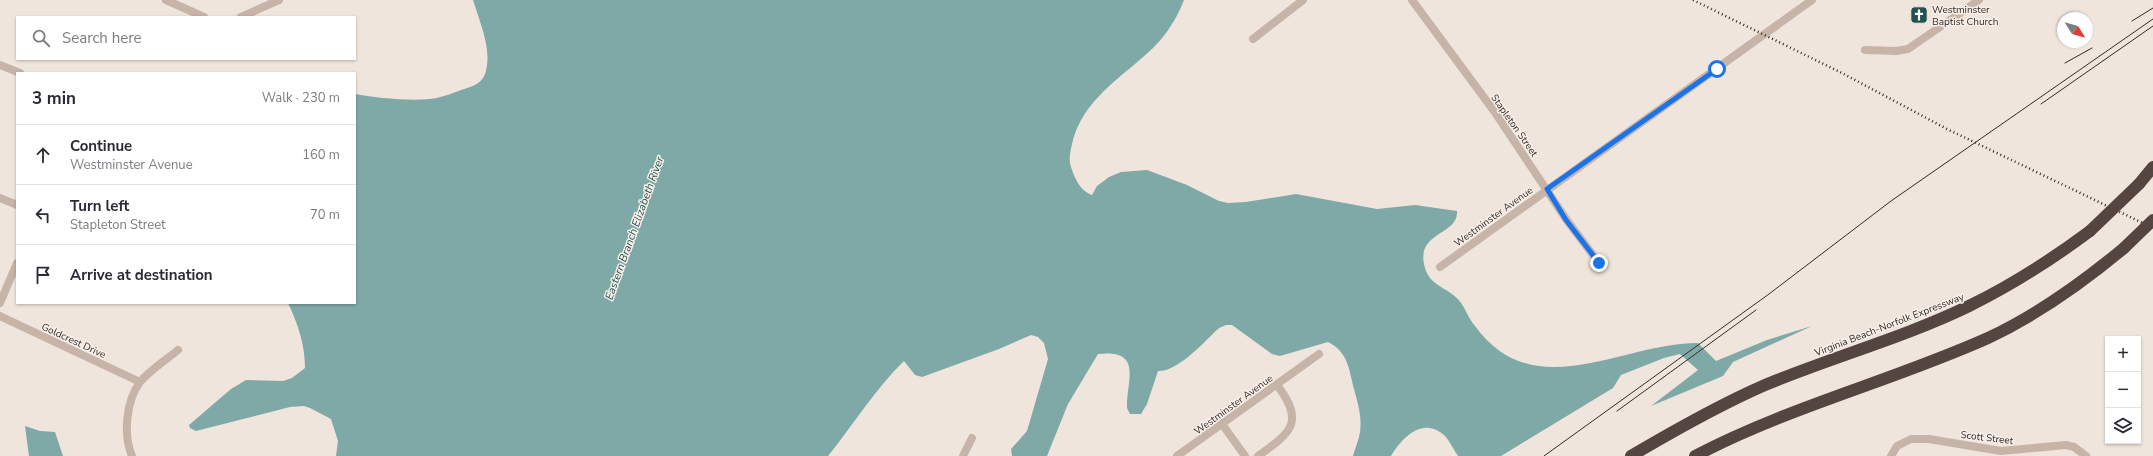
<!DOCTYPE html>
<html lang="en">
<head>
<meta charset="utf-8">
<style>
  body { margin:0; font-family:"Nunito Sans",sans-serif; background:#f7f7f7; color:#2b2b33 }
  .controls { position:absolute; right:12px; bottom:12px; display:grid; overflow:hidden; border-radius:0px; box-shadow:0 1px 3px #0004 }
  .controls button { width:36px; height:36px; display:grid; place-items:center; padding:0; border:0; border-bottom:1px solid #e1e1e2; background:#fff; color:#2b2b33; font:20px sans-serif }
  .compass { position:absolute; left:2057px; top:12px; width:36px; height:36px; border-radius:50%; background:#fff; box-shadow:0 1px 3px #0004; rotate:127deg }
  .stop { position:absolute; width:12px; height:12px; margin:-9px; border:3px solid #1a73e8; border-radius:50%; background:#fff }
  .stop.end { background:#1a73e8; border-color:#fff; box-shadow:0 1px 4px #0008 }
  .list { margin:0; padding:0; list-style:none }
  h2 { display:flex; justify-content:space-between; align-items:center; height:52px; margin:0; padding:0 16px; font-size:17px }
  h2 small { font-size:13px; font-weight:400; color:#7c7c81 }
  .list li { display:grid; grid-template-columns:26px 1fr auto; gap:12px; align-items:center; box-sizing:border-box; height:60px; padding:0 16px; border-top:1px solid #e1e1e2 }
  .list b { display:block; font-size:15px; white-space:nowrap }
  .list p { margin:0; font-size:13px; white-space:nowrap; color:#7c7c81 }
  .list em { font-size:13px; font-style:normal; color:#7c7c81 }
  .icon { flex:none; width:22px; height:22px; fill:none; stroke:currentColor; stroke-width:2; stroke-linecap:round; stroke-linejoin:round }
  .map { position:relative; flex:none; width:2153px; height:456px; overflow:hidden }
  .search { position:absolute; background:#fff; box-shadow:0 1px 3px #0004; left:16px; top:16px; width:340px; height:44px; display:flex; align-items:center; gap:10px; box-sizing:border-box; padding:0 14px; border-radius:0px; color:#7c7c81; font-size:15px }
  .panel { position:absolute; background:#fff; box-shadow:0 1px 3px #0004; left:16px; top:72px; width:340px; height:232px; border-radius:0px }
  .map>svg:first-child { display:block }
  .water { fill:#7ea9a7 }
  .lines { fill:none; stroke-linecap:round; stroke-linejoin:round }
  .minor { stroke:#c6b4a9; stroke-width:8 }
  .motorway { stroke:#544540; stroke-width:12 }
  .tram { stroke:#342b28; stroke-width:1 }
  .rail { stroke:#342b28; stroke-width:2.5; stroke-dasharray:1 3; stroke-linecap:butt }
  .motorway-bridge { stroke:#544540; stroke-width:12 }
  .route { stroke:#1a73e8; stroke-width:5 }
  .labels { text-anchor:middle; stroke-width:3; stroke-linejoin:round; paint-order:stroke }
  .poi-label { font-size:10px; fill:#342b28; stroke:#f7efe8; text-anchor:start }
  .street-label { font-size:10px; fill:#342b28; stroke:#f7efe8 }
  .water-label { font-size:11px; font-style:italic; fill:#225150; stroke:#f7efe8 }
</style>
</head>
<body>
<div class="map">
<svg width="2153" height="456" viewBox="0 0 2153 456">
  <rect width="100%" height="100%" fill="#efe5dc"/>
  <path class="water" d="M 473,0 L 1184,0 C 1177,18 1167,34 1153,48 C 1123,77 1082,99 1072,144 C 1070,154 1068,160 1072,170 C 1076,181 1081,191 1092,195 L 1097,186 L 1109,177 L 1121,172 L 1147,170 L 1187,185 L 1219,201 L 1228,203 L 1246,202 L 1296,194 L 1377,209 L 1415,205 L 1457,211 C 1459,236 1414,231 1425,268 C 1430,287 1451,288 1461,303 C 1466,310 1469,319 1475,326 C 1534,407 1621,343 1698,343 L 1716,361 L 1767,340 L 1812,326 L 1733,362 L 1723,376 L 1651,406 L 1698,370 L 1680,354 L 1664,358 L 1621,375 L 1613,388 L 1501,456 L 1458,456 C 1454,450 1449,440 1444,435 C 1422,416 1402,438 1391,456 L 1353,456 C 1355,448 1359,440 1360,432 C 1362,416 1358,404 1354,389 C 1349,369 1348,352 1328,342 L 1280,356 L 1272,354 L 1232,325 L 1226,325 L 1219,328 C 1205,341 1178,372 1158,371 L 1147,404 L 1141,414 L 1130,414 L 1127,408 C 1126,381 1144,349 1098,354 L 1068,404 L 1047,456 L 1012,456 L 1011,449 L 1027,431 L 1048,359 L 1044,343 L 1038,337 L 1031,335 L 999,349 L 922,377 L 915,375 L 904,361 C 875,389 854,424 828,456 L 336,456 L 338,441 L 331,419 L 310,408 L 304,406 L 290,407 L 196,431 L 190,428 L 189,425 L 231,389 L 246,380 L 283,381 L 292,378 L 305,368 C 305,345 298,324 288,303 L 355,303 L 355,94 C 375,98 417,102 437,98 C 445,96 453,93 461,90 C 470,87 481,85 485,74 C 493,51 480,23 473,0 Z
    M 25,426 L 40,431 L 55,432 L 63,456 L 29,456 Z"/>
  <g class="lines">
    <path class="minor" d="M 166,0 L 204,17
      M 1412,0 L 1494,111 L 1566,219 L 1599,263
      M 241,17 L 279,0
      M 1253,39 L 1303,0
      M 1865,50 L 1896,51 L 1908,49 L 1979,0
      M 0,65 L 20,73
      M 0,198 L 17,205
      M 1440,267 L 1812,0
      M 0,303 L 17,263
      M 0,316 L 140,382
      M 1222,424 L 1245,456
      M 132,456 C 123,435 126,401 140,382 C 150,370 166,360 178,350
      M 963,456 L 972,438
      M 1177,456 L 1319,354
      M 1258,456 C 1290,433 1306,423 1277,385
      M 1891,456 L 1897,446 L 1911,439 L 1929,439 L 2001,451 L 2066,445 L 2074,447 L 2086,456"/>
    <path class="motorway" d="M 2139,184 L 2153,167
      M 1631,456 C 1675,430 1719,405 1765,385 C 1832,357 1903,338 1969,306 C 2012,285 2051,260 2090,231
      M 1695,456 C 1788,407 1892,381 1988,338 C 2037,315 2082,283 2124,248"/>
    <path class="tram" d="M 2132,21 L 2153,8
      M 2065,63 L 2092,48
      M 2041,104 L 2153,26
      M 1617,411 L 1756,310
      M 1544,456 L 1769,294 L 1891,201 L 2153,19"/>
    <path class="rail" d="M 1693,0 L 1840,72 L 1947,129 L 2153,228"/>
    <path class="motorway-bridge" d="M 2090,231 L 2139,184
      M 2124,248 L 2153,220"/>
  </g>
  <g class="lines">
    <path class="route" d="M 1599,263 L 1566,220 L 1547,189 L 1717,69"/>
  </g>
  <defs>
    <symbol id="church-square" viewBox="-11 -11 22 22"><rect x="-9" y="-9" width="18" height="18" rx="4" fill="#225150" stroke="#f7efe8"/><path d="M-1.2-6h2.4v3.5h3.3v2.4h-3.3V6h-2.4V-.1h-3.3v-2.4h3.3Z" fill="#fff"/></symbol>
  </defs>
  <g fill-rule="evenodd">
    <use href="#church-square" x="1909" y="5" width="20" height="20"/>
  </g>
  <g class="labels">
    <g class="poi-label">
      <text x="1932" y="13">Westminster<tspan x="1932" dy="12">Baptist Church</tspan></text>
    </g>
    <g class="street-label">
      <text transform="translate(1515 125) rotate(55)" y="4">Stapleton Street</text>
      <text transform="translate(1493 216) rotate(-36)" y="4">Westminster Avenue</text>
      <text transform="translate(1889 324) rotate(-21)" y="4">Virginia Beach-Norfolk Expressway</text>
      <text transform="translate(74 340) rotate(25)" y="4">Goldcrest Drive</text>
      <text transform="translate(1233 404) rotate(-36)" y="4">Westminster Avenue</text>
      <text transform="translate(1987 437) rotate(7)" y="4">Scott Street</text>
    </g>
    <g class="water-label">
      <text transform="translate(634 228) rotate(-70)" y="4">Eastern Branch Elizabeth River</text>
    </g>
  </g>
</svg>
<div class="controls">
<button>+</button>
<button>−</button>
<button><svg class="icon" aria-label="layers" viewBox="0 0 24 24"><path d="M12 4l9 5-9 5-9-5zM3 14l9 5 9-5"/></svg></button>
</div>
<svg class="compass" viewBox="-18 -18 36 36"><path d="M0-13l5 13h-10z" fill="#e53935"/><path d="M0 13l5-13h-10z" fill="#7c7c81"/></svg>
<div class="stop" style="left:1717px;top:69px"></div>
<div class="stop end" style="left:1599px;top:263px"></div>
<div class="search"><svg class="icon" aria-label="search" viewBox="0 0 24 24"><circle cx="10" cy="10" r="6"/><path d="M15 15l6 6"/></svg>Search here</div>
<section class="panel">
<h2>3 min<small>Walk · 230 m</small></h2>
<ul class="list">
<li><svg class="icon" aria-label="ahead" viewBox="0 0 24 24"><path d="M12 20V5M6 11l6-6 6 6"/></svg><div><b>Continue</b><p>Westminster Avenue</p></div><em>160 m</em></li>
<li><svg class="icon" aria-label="left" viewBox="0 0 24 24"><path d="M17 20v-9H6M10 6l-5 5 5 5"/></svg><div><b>Turn left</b><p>Stapleton Street</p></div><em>70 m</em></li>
<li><svg class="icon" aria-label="arrive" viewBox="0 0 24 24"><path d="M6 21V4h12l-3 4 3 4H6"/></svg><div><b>Arrive at destination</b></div></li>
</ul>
</section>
</div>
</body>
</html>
